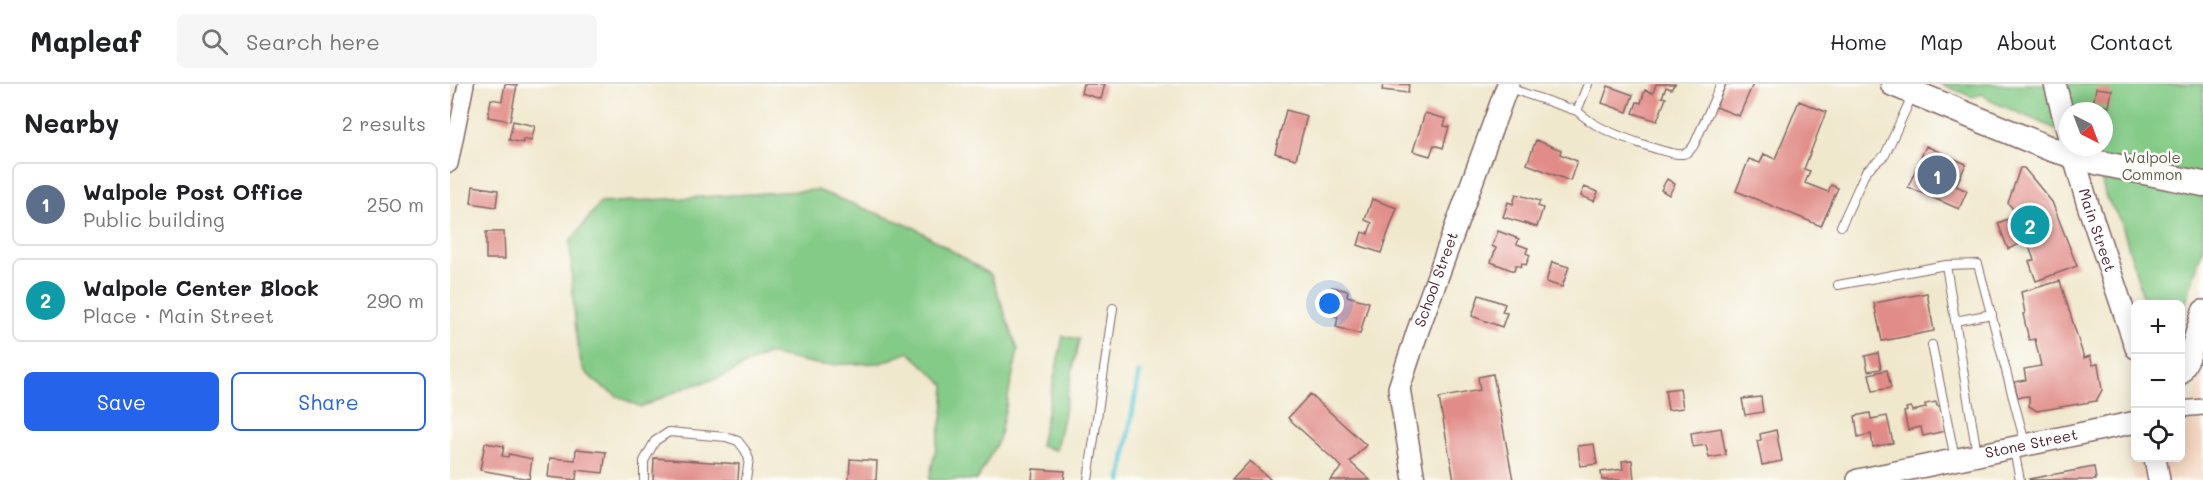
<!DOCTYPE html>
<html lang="en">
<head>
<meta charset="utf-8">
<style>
  body { margin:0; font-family:Mali,sans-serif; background:#f6f6f6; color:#202124 }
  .controls { position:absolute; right:18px; bottom:18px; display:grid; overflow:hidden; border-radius:9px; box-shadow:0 3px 15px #0003 }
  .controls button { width:54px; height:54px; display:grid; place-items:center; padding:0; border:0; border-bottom:2px solid #e0e0e0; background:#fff; color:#202124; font:30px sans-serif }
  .compass { position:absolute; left:1609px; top:18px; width:54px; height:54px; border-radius:50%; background:#fff; box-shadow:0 3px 15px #0003; rotate:138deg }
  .you { position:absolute; left:880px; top:220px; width:21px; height:21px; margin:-15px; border:4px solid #fff; border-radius:50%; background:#1a73e8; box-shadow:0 0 0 9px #1a73e833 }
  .badge { display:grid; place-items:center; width:39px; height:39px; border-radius:50%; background:#2563eb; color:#fff; font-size:20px; font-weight:700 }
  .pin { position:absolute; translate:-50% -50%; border:3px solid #fff; box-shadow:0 2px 6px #0006 }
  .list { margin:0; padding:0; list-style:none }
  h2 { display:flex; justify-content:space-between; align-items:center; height:78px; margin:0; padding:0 24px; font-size:26px }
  h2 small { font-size:20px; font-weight:400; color:#757577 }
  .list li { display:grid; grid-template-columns:39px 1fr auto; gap:18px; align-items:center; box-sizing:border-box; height:84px; margin:0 12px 12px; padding:0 12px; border:2px solid #e0e0e0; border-radius:9px }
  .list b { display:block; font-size:22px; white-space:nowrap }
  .list p { margin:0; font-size:20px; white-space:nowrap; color:#757577 }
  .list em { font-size:20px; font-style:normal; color:#757577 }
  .actions { display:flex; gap:12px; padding:18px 24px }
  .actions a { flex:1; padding:14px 0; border:2px solid #2563eb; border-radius:9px; text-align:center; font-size:21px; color:#2563eb }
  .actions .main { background:#2563eb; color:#fff }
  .icon { flex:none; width:33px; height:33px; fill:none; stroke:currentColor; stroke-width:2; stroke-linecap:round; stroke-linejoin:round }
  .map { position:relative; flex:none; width:1753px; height:396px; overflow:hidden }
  header { display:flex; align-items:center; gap:36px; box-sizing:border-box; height:84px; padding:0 30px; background:#fff; border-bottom:2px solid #e0e0e0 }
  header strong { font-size:28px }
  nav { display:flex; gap:33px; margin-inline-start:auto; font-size:21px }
  .search { width:420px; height:54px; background:#f6f6f6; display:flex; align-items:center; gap:15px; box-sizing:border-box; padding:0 21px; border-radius:9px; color:#757577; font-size:22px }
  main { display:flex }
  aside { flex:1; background:#fff }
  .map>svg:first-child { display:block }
  .built { fill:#f3d4be }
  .green { fill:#84cb87; stroke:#677559; stroke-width:1.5 }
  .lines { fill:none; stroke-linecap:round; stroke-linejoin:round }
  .stream { stroke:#5ec6da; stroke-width:5 }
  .building { fill:#e18c88 }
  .lane-casing { stroke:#846564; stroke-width:10 }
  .street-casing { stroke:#846564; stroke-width:18 }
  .secondary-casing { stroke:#846564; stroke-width:24 }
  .primary-casing { stroke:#846564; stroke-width:27 }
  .lane { stroke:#fff; stroke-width:8 }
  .street { stroke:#fff; stroke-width:15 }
  .secondary { stroke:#fff; stroke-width:21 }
  .primary { stroke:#fff; stroke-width:24 }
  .labels { text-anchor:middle; stroke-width:5; stroke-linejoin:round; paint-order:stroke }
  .park-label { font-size:15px; fill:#5e5b4b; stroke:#fdfcf7 }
  .street-label { font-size:15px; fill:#4a1f2b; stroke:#fdfcf7 }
</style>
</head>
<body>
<header>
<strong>Mapleaf</strong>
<div class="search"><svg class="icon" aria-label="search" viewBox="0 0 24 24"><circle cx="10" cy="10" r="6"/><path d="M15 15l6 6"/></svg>Search here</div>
<nav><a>Home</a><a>Map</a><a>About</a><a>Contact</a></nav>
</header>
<main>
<aside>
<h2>Nearby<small>2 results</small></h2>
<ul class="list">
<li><span class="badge" style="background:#5c6f8a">1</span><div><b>Walpole Post Office</b><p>Public building</p></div><em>250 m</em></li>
<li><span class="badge" style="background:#0f9aa8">2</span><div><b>Walpole Center Block</b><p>Place · Main Street</p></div><em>290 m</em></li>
</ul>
<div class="actions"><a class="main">Save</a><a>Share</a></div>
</aside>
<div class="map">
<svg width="1753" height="396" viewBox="0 0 1753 396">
  <rect width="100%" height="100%" fill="#fdfcf7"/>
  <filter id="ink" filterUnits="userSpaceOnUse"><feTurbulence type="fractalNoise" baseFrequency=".0167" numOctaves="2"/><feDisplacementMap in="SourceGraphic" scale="12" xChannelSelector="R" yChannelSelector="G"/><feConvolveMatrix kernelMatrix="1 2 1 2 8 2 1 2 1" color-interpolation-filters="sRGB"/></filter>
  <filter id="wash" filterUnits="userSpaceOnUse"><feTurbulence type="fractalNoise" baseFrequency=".008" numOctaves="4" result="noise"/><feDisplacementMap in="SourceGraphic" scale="24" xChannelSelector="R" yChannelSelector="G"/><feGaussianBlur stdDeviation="1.35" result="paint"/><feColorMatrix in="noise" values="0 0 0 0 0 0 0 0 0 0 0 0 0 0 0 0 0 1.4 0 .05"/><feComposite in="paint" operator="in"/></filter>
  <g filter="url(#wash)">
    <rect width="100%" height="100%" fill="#f0e8cd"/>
    <path class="built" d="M 1753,282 L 1753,396 L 1684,396 L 1676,362 L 1685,359 L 1686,374 L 1730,374 L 1731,345 L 1734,344 Z"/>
    <path class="green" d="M 1490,0 L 1753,0 L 1753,162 L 1731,236 L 1730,220 L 1695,220 L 1671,137 L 1656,114 L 1644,63 L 1654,63 L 1654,27 L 1618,27 L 1618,50 L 1541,17 L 1532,10 L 1523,13 Z
      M 367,106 L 465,144 L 541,191 L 568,266 L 549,355 L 527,396 L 479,396 L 493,330 L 495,301 L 459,268 L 431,279 L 371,281 L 317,270 L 269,294 L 237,303 L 191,323 C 170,314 149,304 134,286 C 125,274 121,178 120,158 L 150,119 Z
      M 613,252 L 629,255 L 606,366 L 590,362 Z"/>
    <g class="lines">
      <path class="stream" d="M 671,396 L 689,289"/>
    </g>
    <g id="blocks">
      <path class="building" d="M 55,0 L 67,1 L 60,37 L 38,33 L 41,15 L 52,17 Z
        M 633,0 L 655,0 L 651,15 L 631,9 Z
        M 933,0 L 959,0 L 958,9 L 932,6 Z
        M 1206,0 L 1225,0 L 1221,5 L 1216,3 L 1212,13 L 1216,14 L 1207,37 L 1183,29 L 1187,18 L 1191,19 L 1195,6 L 1203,9 Z
        M 1276,0 L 1303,0 L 1289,32 L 1266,23 Z
        M 1158,2 L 1183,11 L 1177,28 L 1152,19 Z
        M 1646,4 L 1662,6 L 1659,23 L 1643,20 Z
        M 1349,17 L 1376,28 L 1354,85 L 1360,87 L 1355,99 L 1378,108 L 1381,101 L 1388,104 L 1371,142 L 1286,107 L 1299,75 L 1310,79 L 1314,70 L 1325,75 Z
        M 836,26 L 857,32 L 846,75 L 825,69 Z
        M 975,29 L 996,35 L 994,42 L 999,43 L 993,64 L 984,61 L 980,72 L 963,67 Z
        M 63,37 L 85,42 L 81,57 L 73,55 L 73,59 L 59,56 Z
        M 1086,56 L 1111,66 L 1110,70 L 1127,77 L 1120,97 L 1077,80 Z
        M 1476,62 L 1516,80 L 1506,102 L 1517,107 L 1509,125 L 1458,103 Z
        M 1570,84 L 1574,84 L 1602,118 L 1627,182 L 1586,197 L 1579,177 L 1584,176 L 1577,157 L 1558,165 L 1548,139 L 1568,131 L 1558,119 Z
        M 1217,95 L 1225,100 L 1219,111 L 1211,106 Z
        M 23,102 L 48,106 L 46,123 L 21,119 Z
        M 1134,103 L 1148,108 L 1144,117 L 1131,112 Z
        M 1066,110 L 1090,117 L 1088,122 L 1093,124 L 1087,143 L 1053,133 L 1058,118 L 1063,120 Z
        M 922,115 L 947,124 L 931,169 L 908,161 L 912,148 L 918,150 L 922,139 L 915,136 Z
        M 1048,147 L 1069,155 L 1067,160 L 1078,164 L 1076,169 L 1080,171 L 1076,181 L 1072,179 L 1071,183 L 1066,181 L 1064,187 L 1041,178 L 1046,164 L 1042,162 Z
        M 36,148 L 54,148 L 55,175 L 36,175 Z
        M 1102,178 L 1119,183 L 1112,203 L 1096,198 Z
        M 1610,197 L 1634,274 L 1640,272 L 1643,281 L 1648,280 L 1652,306 L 1646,317 L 1587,327 L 1579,322 L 1579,312 L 1568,313 L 1564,298 L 1576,296 L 1574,285 L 1591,282 L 1585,255 L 1579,256 L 1573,230 L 1575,229 L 1571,208 Z
        M 882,203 L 898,207 L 897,212 L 919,218 L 910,250 L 886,243 L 888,233 L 877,230 L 880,220 L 878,219 Z
        M 1477,209 L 1484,247 L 1432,257 L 1424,219 Z
        M 1029,211 L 1055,220 L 1052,228 L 1057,229 L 1052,243 L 1022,232 Z
        M 1428,269 L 1431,285 L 1418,287 L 1415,272 Z
        M 1437,286 L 1441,304 L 1423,307 L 1419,290 Z
        M 1043,290 L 1063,396 L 1004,396 L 989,314 L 1030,306 L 1028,293 Z
        M 1230,304 L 1233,324 L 1218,326 L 1215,306 Z
        M 860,310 L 916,361 L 900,378 L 920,396 L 880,396 L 892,383 L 838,334 Z
        M 1311,313 L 1313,328 L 1295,331 L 1292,315 Z
        M 1486,318 L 1487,322 L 1490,322 L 1495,347 L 1473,352 L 1471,343 L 1458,346 L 1454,328 L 1457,327 L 1456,324 L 1461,323 L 1462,327 L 1476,324 L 1475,320 Z
        M 1420,329 L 1421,335 L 1437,332 L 1443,359 L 1423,363 L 1421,350 L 1408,353 L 1405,332 Z
        M 1271,344 L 1276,371 L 1259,374 L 1256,361 L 1243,363 L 1241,349 Z
        M 1326,346 L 1332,377 L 1312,381 L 1307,357 L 1311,356 L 1310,350 Z
        M 35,359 L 54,362 L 52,372 L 58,373 L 59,370 L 82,375 L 79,395 L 30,386 Z
        M 1144,360 L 1147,380 L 1130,382 L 1128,362 Z
        M 126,365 L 156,368 L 153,389 L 127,386 L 126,396 L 98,393 L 100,374 L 125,376 Z
        M 204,374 L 289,380 L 288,396 L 203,396 Z
        M 400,375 L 427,377 L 426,396 L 399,396 Z
        M 1182,376 L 1184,396 L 1152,396 L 1151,388 L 1173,385 L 1172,377 Z
        M 800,377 L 821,396 L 782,396 Z
        M 1644,383 L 1646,396 L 1580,396 L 1579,395 Z
        M 583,385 L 615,387 L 614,396 L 582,396 Z"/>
    </g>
  </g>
  <g filter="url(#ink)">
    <use href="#blocks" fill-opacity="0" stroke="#846564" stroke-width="1.5"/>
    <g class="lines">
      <defs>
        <path id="lane" d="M 1059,4 L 1127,27 L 1138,0
          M 1127,27 C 1133,32 1139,37 1146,41 C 1160,49 1219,72 1233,70 C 1239,69 1241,65 1244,61 L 1271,0
          M 1391,142 L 1416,87 L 1435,71 L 1462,12
          M 1496,181 L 1528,180 L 1575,359
          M 1388,201 L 1496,181 L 1527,370
          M 1505,237 L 1542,230
          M 1482,261 L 1505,375
          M 1564,366 L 1570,396
          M 194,396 L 194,377 L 205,357 L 219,348 L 276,353 L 288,357 L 295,366 L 299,375 L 296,396
          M 638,396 L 663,224"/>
        <path id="street" d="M 0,80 L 16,0
          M 1730,325 L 1753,323"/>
        <g id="secondary">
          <path d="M 1605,0 L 1618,50"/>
          <path id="s1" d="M 1621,63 L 1638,121 L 1686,264"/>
          <path d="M 1730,290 L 1739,273 L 1753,227"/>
          <path d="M 1705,374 L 1709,396"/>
          <path id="s2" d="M 964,396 L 949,304 L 968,246 L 1058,0"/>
          <path id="s3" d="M 1408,396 L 1686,338"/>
        </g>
        <path id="primary" d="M 1443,0 L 1601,65 L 1650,79 L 1753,100"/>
      </defs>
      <use href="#lane" class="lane-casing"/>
      <use href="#street" class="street-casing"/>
      <use href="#secondary" class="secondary-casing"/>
      <use href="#primary" class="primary-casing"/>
      <use href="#lane" class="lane"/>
      <use href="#street" class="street"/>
      <use href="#secondary" class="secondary"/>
      <use href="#primary" class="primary"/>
    </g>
  </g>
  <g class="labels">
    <g class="park-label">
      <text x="1702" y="79">Walpole<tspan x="1702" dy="17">Common</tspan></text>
    </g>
    <g class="street-label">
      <text dy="5" stroke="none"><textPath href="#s1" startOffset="87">Main Street</textPath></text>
      <text dy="5" stroke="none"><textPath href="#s2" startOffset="208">School Street</textPath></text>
      <text dy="5" stroke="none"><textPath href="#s3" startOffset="177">Stone Street</textPath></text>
    </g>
  </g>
</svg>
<div class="controls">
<button>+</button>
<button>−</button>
<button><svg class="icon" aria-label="locate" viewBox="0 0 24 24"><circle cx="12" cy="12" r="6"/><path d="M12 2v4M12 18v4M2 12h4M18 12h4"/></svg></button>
</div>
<svg class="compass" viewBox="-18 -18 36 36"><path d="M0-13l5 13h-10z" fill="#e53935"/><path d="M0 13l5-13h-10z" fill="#757577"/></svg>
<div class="you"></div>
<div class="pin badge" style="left:1487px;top:91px;background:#5c6f8a">1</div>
<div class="pin badge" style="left:1580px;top:141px;background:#0f9aa8">2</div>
</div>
</main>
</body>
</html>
